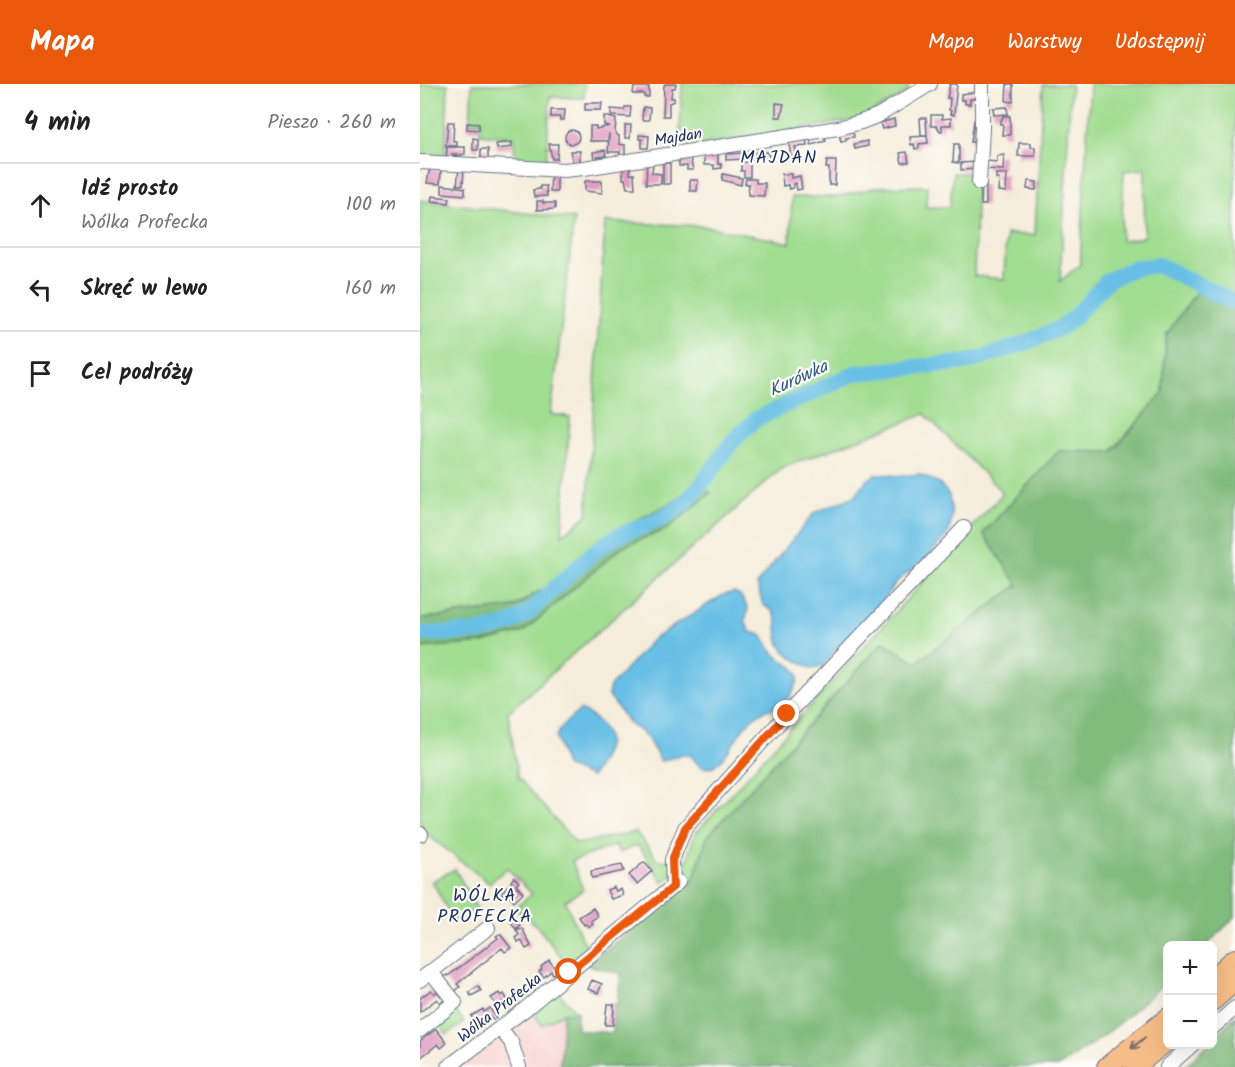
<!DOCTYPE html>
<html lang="pl">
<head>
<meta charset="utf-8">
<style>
  body { margin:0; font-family:Kalam,sans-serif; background:#f2f2f2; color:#222 }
  .controls { position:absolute; right:18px; bottom:18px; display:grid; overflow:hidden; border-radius:9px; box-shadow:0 6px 24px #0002 }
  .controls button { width:54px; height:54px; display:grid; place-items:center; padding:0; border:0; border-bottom:2px solid #e0e0e0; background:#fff; color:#222; font:30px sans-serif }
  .stop { position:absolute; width:18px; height:18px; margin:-14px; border:4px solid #ea580c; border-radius:50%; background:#fff }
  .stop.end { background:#ea580c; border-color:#fff; box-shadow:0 2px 6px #0008 }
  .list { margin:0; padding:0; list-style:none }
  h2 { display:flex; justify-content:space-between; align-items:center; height:78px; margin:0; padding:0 24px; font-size:26px }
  h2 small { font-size:20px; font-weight:400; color:#767676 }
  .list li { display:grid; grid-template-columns:39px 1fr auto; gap:18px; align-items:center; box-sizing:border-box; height:84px; padding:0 24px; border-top:2px solid #e0e0e0 }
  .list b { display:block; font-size:22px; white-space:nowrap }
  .list p { margin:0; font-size:20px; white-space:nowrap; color:#767676 }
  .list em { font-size:20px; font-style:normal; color:#767676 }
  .icon { flex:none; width:33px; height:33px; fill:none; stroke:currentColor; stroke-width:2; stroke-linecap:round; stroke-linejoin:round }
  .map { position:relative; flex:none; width:815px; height:983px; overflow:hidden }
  header { display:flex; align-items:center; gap:36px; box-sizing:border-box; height:84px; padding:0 30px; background:#ea580c; color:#fff }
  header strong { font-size:28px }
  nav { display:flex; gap:33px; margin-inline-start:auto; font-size:21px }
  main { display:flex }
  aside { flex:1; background:#fff }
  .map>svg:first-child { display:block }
  .built { fill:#f7d0ce }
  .green { fill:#a1dd91; stroke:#5e8678; stroke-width:1.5; fill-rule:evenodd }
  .forest { fill:#80bc7b; stroke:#4e766c; stroke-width:1.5 }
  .water { fill:#68bfe5; stroke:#4277a2; stroke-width:1.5 }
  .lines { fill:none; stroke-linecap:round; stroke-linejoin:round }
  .river { stroke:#68bfe5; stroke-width:16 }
  .building { fill:#e19cc0 }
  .minor-casing { stroke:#677289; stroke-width:16 }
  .highway-casing { stroke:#677289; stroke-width:22 }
  .minor { stroke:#fff; stroke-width:14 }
  .highway { stroke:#f7bd88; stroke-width:20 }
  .oneway { stroke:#7e6f71 }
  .route { stroke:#ea580c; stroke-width:8 }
  .labels { text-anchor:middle; stroke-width:4.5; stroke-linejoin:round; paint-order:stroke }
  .street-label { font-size:16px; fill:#1b2f5e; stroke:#fdfcf7 }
  .neighbourhood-label { font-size:18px; letter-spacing:1.5px; fill:#1b2f5e; stroke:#fdfcf7 }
  .water-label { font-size:18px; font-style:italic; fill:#325a86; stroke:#fdfcf7 }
</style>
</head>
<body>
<header>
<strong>Mapa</strong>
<nav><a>Mapa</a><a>Warstwy</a><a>Udostępnij</a></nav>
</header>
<main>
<aside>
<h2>4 min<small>Pieszo · 260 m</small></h2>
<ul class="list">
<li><svg class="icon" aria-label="ahead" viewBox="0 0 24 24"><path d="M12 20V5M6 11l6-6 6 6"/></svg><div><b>Idź prosto</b><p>Wólka Profecka</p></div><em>100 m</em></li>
<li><svg class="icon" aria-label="left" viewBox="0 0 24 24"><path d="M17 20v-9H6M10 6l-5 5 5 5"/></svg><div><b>Skręć w lewo</b></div><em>160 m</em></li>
<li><svg class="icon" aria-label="arrive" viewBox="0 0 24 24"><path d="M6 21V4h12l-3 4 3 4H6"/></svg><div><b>Cel podróży</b></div></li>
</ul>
</aside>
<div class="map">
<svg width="815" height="983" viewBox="0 0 815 983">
  <rect width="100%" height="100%" fill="#fdfcf7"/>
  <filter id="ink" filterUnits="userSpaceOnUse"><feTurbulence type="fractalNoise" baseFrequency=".0167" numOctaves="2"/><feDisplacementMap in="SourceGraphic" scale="12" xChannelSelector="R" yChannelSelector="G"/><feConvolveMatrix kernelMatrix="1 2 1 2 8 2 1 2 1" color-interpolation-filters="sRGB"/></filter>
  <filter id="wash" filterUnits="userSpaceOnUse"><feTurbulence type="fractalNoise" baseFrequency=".008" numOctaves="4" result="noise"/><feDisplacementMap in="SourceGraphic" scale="24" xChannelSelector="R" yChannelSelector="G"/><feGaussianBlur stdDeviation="1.35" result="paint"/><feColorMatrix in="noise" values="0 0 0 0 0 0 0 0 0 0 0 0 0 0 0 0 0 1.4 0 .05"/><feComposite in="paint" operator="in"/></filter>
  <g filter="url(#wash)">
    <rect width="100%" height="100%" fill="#f5edda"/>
    <path class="built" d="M 113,928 L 122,941 L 143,929 L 140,983 L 40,983 Z"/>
    <path class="green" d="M 0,0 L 28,0 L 25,77 L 0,75 Z
      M 52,0 L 165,0 L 164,14 L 130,13 L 126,82 L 95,81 L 94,54 L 60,50 L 61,38 L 50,38 Z
      M 262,0 L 488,0 L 488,8 L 441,35 L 259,65 Z
      M 651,0 L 640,197 L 660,181 L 670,0 L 815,0 L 815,223 L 780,203 L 746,251 L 743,309 L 691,368 L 639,367 L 599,500 L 496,579 L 463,558 L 287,753 L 273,797 L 262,783 L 243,798 L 218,761 L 199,769 L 196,761 L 152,777 L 163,806 L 145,817 L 162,855 L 167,862 L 147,880 L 116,841 L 95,824 L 112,810 L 87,784 L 69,799 L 0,745 L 0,564 L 62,559 L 103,548 L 203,462 L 247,445 L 195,447 L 152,487 L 94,523 L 0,535 L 0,116 L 154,135 L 131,330 L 150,333 L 142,451 L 167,431 L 185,138 L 284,142 L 370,159 L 372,113 L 416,113 L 458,103 L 507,102 L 506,123 L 530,123 L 533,89 L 557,89 L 554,192 L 584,195 L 586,150 L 615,151 L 623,1 ZM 725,85 L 724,153 L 701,157 L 704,87 ZM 505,330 L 583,409 L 274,751 L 267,777 L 238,776 L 216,748 L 156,760 L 98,693 L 88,628 L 362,384 Z
      M 35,785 L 57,825 L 34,838 L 12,797 Z
      M 136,906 L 157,928 L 143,929 L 122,941 L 113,928 Z
      M 34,925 L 44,938 L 27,951 L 17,938 Z"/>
    <path class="forest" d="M 780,203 L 815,223 L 815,833 L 787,861 L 748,862 L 747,897 L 684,952 L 638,983 L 140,983 L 143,929 L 157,928 L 157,946 L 193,949 L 194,920 L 197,920 L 201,890 L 166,881 L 273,797 L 287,753 L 463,558 L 496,579 L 598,501 L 563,449 L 639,367 L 692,368 L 743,309 L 746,251 Z
      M 283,403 L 291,409 L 247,445 L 203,462 L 103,548 L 62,559 L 0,564 L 0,535 L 95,523 L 152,487 L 195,447 Z
      M 815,932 L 815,983 L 765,983 L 787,961 L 792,960 L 793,955 Z"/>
    <path class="water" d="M 456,390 L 482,392 L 499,390 L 519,399 L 529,411 L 532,431 L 529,448 L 507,474 L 476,498 L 446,540 L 421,559 L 404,581 L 393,585 C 382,579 367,573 361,562 C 352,545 365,530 343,521 L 337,500 L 394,429 L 435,412 L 446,397 Z
      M 314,508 L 321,512 L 328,524 L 325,537 L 330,548 L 342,551 C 348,561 352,569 362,576 C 368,581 376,583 378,592 C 379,601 367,618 359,622 C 354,626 347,624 342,628 C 336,632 329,637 324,643 C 312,660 291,706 271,671 L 260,671 L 241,677 L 226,652 L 209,639 L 188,611 L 190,603 L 233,555 L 303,511 Z
      M 160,626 C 173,631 191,647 187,662 C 184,673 177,684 171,693 L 145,682 L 136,653 C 143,638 149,637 160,626 Z"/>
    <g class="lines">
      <path class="river" d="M 0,550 L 59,548 L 90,540 L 108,529 L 176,466 L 197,452 L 239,436 L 263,421 L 284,397 L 312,358 L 336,335 L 435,289 L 549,278 L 603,260 L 640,244 L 654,233 L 688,196 L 714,184 L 739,181 L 815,219"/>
    </g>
    <g id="blocks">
      <path class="building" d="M 246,0 L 256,0 L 255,4 L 252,4 L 251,14 L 254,14 L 254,17 L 249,19 L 249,32 L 243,32 L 244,1 Z
        M 530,0 L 537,0 L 534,31 L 530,30 L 531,27 L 529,26 L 530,14 L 527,14 Z
        M 587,0 L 593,0 L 593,18 L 586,17 Z
        M 214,3 L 229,3 L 229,13 L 224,13 L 224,10 L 213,10 Z
        M 558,8 L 558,15 L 550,15 L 550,20 L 545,20 L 545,16 L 541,16 L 541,10 Z
        M 165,19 L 182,19 L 181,26 L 165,26 Z
        M 356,19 L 364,20 L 361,33 L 356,33 Z
        M 205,23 L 211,23 L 210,33 L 191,32 L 191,25 L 204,26 Z
        M 223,23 L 230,24 L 229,36 L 222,36 Z
        M 587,23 L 588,30 L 574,31 L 573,24 Z
        M 131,26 L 145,26 L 144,36 L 140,36 L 140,33 L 131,33 Z
        M 511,31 L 522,31 L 522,35 L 531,34 L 531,41 L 522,41 L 522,47 L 520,47 L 517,42 L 511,42 Z
        M 184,32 L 196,35 L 195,48 L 197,51 L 199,52 L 199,60 L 205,61 L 205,71 L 200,71 L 200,68 L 188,68 L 189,49 L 188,57 L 170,57 L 170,42 L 176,42 L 176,45 L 190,42 L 184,41 Z
        M 583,32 L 590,32 L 590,51 L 582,51 L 583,40 L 580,40 Z
        M 500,34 L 506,34 L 507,51 L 501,51 Z
        M 474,35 L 475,42 L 462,45 L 460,39 Z
        M 554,36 L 560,36 L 558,58 L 551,58 Z
        M 28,38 L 34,38 L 33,57 L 37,57 L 37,62 L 26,62 Z
        M 47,39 L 59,40 L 59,46 L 47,45 Z
        M 205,41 L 211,41 L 210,54 L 205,54 Z
        M145 53a7 7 0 1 1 14 0a7 7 0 1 1-14 0Z
        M 433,46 L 434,53 L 426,54 L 426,57 L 421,58 L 419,49 Z
        M 219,51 L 229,52 L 228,64 L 222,64 L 222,55 L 219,55 Z
        M 404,51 L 406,57 L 391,61 L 390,54 Z
        M 507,52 L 508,59 L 499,60 L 499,64 L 495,65 L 494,60 L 491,61 L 490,53 Z
        M 386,53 L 387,62 L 375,63 L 377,71 L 371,72 L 368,55 Z
        M 53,54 L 58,55 L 58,66 L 53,66 Z
        M 447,57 L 448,62 L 435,65 L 434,60 Z
        M 92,58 L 92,63 L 77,65 L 76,60 Z
        M 599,59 L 611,59 L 611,63 L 615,63 L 615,72 L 598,72 Z
        M 129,60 L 138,60 L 137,75 L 132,75 Z
        M 534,60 L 539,60 L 539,79 L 533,78 Z
        M 27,63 L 45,63 L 45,70 L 37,72 L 37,70 L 32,70 L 32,76 L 26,77 Z
        M 61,65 L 68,65 L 68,78 L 61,77 Z
        M 185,66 L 186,72 L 177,73 L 177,76 L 174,76 L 173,68 Z
        M 150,67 L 160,67 L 160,79 L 153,79 Z
        M 348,68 L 349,74 L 329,75 L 328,69 Z
        M 487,68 L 489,78 L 482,79 L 480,69 Z
        M 324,69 L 324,75 L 306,76 L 306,70 Z
        M 298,70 L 298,80 L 301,80 L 302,84 L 294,85 L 294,81 L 284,81 L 284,71 Z
        M 584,71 L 583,86 L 566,85 L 566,77 L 577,78 L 577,72 Z
        M 270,73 L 273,86 L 267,86 L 267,82 L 259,82 L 259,77 Z
        M 233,77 L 232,89 L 241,90 L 241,100 L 226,100 L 227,78 Z
        M 407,77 L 416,77 L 415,101 L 409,101 L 409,84 L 406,84 Z
        M 321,78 L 330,78 L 330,93 L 324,93 L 324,87 L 321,87 Z
        M 556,78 L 556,85 L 541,86 L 541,79 Z
        M 243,79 L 250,79 L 250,100 L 243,100 Z
        M 203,81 L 210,81 L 210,90 L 214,90 L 215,104 L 207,104 L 205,95 L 203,95 Z
        M 10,83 L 21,87 L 20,100 L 7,99 Z
        M 39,84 L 44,84 L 43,101 L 37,101 Z
        M 131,89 L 137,89 L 137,108 L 130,108 Z
        M 303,90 L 322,94 L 321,101 L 302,96 Z
        M 362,90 L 371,90 L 371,94 L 380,92 L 382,105 L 377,106 L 376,99 L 373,100 L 373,104 L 369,105 L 368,101 L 363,102 Z
        M 576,90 L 587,90 L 586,108 L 578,107 L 579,95 L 576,95 Z
        M 326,95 L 336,95 L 336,99 L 345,99 L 344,112 L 328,111 L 329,100 L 325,100 Z
        M 270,96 L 278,96 L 277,107 L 270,107 Z
        M 165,97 L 182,97 L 182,109 L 165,107 Z
        M 608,97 L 617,98 L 616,106 L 607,105 Z
        M 22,101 L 45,104 L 45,111 L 22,109 Z
        M 561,101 L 566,101 L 566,121 L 561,121 Z
        M 120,102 L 126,102 L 127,112 L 114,113 L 113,106 L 120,105 Z
        M 12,112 L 30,114 L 29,119 L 11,117 Z
        M 117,117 L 123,117 L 123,119 L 135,119 L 135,125 L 117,126 Z
        M 224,778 L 232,787 L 217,800 L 209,791 Z
        M 202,781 L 204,787 L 172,794 L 171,787 Z
        M 94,793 L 99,798 L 96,801 L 103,809 L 94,817 L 87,809 L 84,812 L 81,808 L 92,798 L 91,797 Z
        M 194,803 L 196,807 L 201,805 L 203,811 L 191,815 L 187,806 Z
        M 173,824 L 178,832 L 171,837 L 173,840 L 168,843 L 166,840 L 164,841 L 159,833 Z
        M 91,831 L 100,841 L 96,845 L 88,834 Z
        M 102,844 L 111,862 L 106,865 L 101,856 L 98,858 L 96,853 L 99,851 L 96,846 Z
        M 80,850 L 91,864 L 85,868 L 82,864 L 37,900 L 40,903 L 34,908 L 24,893 L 27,891 L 28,892 L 78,854 L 76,852 Z
        M 129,876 L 137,887 L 133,890 L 131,887 L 124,893 L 119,888 L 122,885 L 121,883 Z
        M 172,896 L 182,900 L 178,909 L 168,905 Z
        M 58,902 L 61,907 L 51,912 L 49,908 Z
        M 11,906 L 14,910 L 19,906 L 26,915 L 20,919 L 17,915 L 0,928 L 0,914 Z
        M 79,909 L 81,912 L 84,910 L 89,918 L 85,921 L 83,918 L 77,922 L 71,914 Z
        M 187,920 L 194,920 L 193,941 L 185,941 Z
        M 70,924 L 76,934 L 73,936 L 70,932 L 57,941 L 51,932 L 63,925 L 64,928 Z
        M 16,945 L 27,959 L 21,964 L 18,960 L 0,974 L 0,957 Z"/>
    </g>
  </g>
  <g filter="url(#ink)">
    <use href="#blocks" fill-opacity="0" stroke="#677289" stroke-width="1.5"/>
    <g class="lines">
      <defs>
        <path id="minor" d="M 0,78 L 144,86 L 164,84 L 418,44 L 441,38 L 459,31 L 510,0
          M 559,99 L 562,45 L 562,0
          M 0,750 L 1,750
          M 253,803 L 252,776 L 265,744 L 367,630 L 544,444
          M 0,896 L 68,844
          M 80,944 L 91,958 L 99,983
          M 792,944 L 815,924
          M 0,946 L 35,918 L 11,888
          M 28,983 L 104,926 L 258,798
          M 747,983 L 773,960"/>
        <path id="highway" d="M 792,895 L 815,875
          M 792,917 L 815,897
          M 687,983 L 748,934
          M 714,983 L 748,956"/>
      </defs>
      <use href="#minor" class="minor-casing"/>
      <use href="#highway" class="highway-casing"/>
      <use href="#minor" class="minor"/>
      <use href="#highway" class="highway"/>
    </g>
    <defs><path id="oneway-shaft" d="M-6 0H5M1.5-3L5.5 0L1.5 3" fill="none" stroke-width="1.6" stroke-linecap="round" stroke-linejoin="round" transform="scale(1.5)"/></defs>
    <use class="oneway" href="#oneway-shaft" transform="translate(718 959) rotate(141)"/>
  </g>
  <g class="lines" filter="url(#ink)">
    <path class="route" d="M 149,888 L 253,803 L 252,776 L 265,744 L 367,630"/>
  </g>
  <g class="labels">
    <g class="street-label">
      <text transform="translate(258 52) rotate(-9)" y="6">Majdan</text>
      <text transform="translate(79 923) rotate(-38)" y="6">Wólka Profecka</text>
    </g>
    <g class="neighbourhood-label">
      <text x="359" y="79">MAJDAN</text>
      <text x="65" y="817">WÓLKA<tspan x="65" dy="21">PROFECKA</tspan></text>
    </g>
    <g class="water-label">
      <text transform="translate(378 294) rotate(-25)" y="6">Kurówka</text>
    </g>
  </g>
</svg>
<div class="controls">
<button>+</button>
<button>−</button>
</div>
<div class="stop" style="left:149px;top:888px"></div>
<div class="stop end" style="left:367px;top:630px"></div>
</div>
</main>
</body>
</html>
